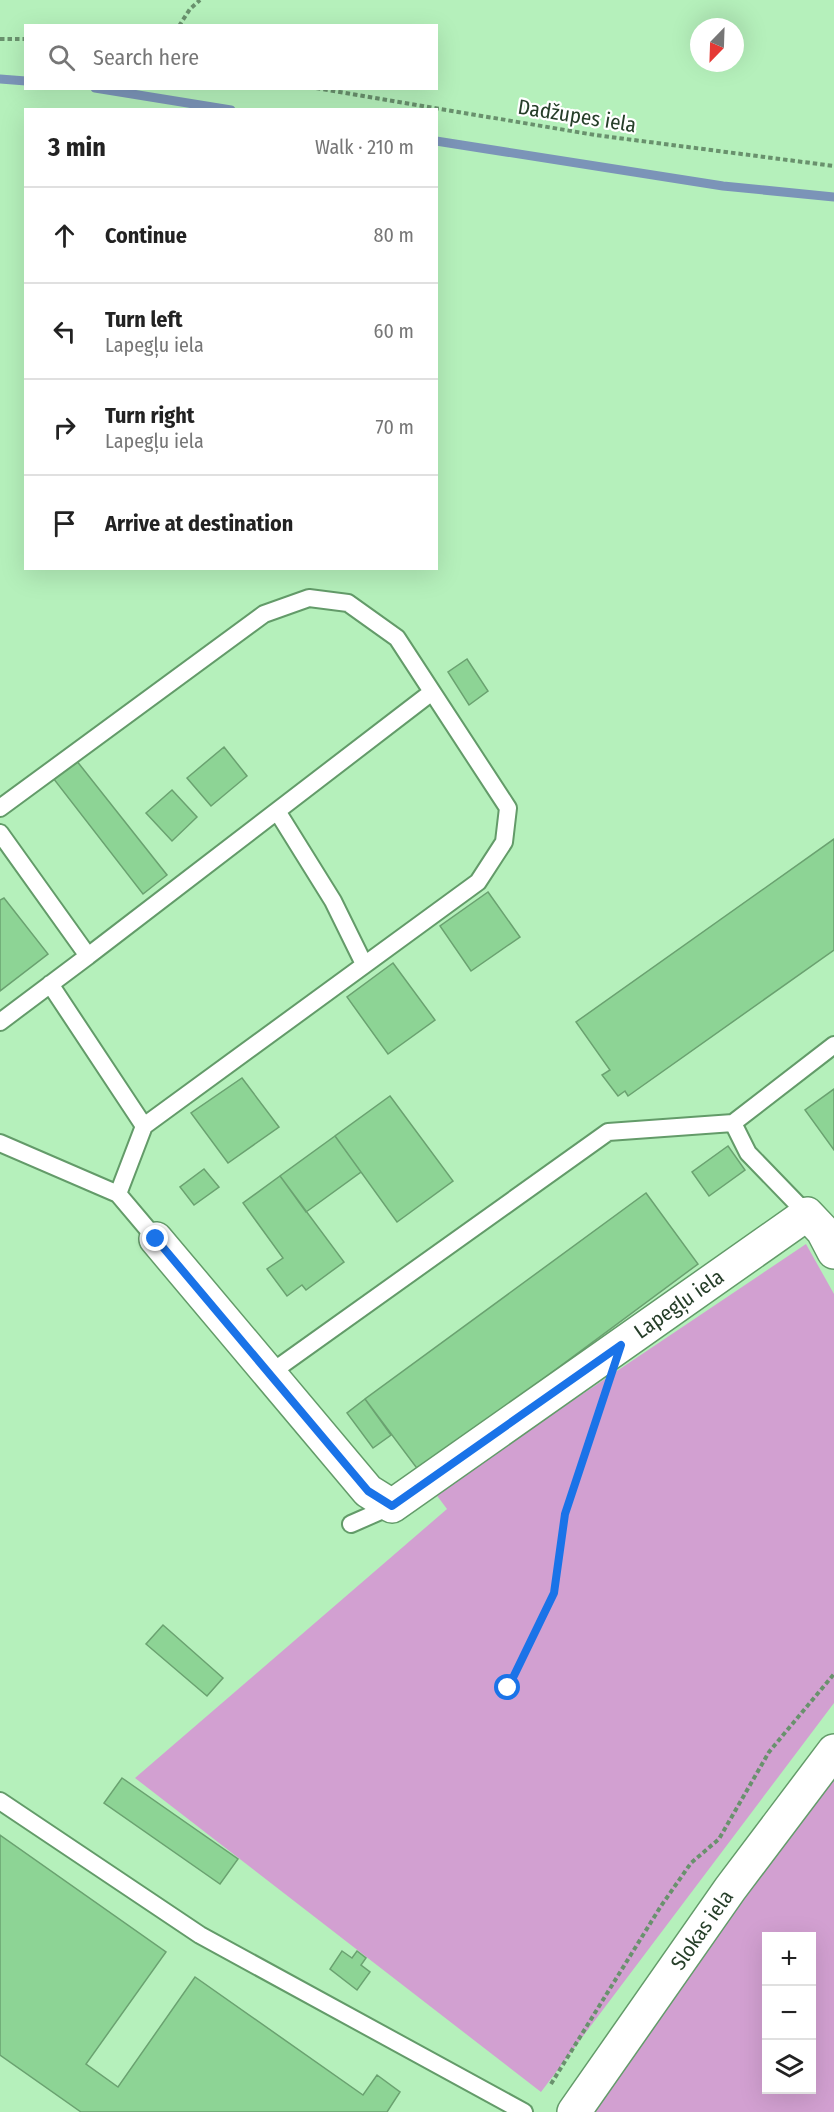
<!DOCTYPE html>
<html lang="en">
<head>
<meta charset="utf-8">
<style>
  body { margin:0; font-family:"Fira Sans Condensed",sans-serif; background:#f6f6f6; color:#222 }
  .controls { position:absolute; right:18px; bottom:18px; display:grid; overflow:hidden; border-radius:0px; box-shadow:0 6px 24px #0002 }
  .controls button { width:54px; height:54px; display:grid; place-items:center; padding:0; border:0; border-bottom:2px solid #e0e0e0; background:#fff; color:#222; font:30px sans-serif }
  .compass { position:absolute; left:690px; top:18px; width:54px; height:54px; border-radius:50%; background:#fff; box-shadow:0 6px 24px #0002; rotate:203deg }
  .stop { position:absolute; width:18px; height:18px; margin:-14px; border:4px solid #1a73e8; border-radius:50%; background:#fff }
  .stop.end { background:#1a73e8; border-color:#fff; box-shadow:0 2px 6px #0008 }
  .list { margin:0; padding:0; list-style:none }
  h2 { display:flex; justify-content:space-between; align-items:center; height:78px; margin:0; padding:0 24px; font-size:26px }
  h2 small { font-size:20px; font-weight:400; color:#767676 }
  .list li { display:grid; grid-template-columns:39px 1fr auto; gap:18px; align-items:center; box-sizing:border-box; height:96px; padding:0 24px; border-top:2px solid #e0e0e0 }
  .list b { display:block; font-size:22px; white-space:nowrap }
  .list p { margin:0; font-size:20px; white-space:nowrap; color:#767676 }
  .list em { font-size:20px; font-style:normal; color:#767676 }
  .icon { flex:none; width:33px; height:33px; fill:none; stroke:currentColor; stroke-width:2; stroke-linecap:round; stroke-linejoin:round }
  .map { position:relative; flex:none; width:834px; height:2112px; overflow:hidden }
  .search { position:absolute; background:#fff; box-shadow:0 6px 24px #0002; left:24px; top:24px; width:414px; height:66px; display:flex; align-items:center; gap:15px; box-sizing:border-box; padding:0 21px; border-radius:0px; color:#767676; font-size:22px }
  .panel { position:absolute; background:#fff; box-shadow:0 6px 24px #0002; left:24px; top:108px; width:414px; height:462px; border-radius:0px }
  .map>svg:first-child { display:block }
  .green { fill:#d2a0d1; fill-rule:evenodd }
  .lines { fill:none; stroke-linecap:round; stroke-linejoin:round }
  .stream { stroke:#7b94b8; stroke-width:9 }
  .building { fill:#8dd495; stroke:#6aa270; stroke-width:1.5 }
  .service-casing { stroke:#639b69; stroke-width:20 }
  .minor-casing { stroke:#639b69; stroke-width:36 }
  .secondary-casing { stroke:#639b69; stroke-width:36 }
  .path { stroke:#69916d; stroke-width:4; stroke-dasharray:4.5 3; stroke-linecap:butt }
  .service { stroke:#fff; stroke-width:16 }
  .minor { stroke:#fff; stroke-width:33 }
  .secondary { stroke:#fff; stroke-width:33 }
  .route { stroke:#1a73e8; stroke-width:8 }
  .labels { text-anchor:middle; stroke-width:4.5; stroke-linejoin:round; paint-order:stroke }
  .street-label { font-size:21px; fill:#263e29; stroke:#fff }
</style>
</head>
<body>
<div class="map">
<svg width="834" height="2112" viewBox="0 0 834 2112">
  <rect width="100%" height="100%" fill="#b5f0bb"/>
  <path class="green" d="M 806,1244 L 834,1294 L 834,1703 L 541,2092 L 135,1778 L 447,1509 L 435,1493 Z
    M 834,1765 L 834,2112 L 574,2112 ZM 766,1936 L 812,1936 L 812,2090 L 766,2090 Z"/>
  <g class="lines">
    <path class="stream" d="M 0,79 L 26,81
      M 95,88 L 231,110
      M 436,141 L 723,186 L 834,197"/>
  </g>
  <path class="building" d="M 467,659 L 488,691 L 469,705 L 448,672 Z
    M 224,747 L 247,776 L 211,806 L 187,778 Z
    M 76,760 L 167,875 L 143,894 L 53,778 Z
    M 172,790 L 197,817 L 172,841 L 146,813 Z
    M 834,839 L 834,950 L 628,1096 L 625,1091 L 618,1096 L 602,1075 L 610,1070 L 576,1022 Z
    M 488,892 L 520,937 L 471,971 L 440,926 Z
    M 4,898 L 48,954 L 0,991 L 0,900 Z
    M 393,963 L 435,1020 L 388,1054 L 347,997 Z
    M 242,1078 L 279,1127 L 228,1163 L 191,1113 Z
    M 834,1089 L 834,1150 L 805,1110 Z
    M 390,1096 L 453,1181 L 397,1222 L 335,1136 Z
    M 335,1136 L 361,1172 L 306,1212 L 280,1176 Z
    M 728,1146 L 745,1170 L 709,1196 L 692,1172 Z
    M 204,1169 L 219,1187 L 194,1205 L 180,1187 Z
    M 280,1176 L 344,1262 L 306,1290 L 302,1285 L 287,1296 L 267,1269 L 283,1258 L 243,1203 Z
    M 646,1193 L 698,1264 L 419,1471 L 365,1399 Z
    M 365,1399 L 391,1435 L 373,1448 L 347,1413 Z
    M 163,1625 L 223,1678 L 207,1696 L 146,1644 Z
    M 122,1778 L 238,1859 L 220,1884 L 104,1803 Z
    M 0,1835 L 166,1952 L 86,2064 L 118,2087 L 195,1977 L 363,2095 L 377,2075 L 400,2092 L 387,2112 L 81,2112 L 0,2055 Z
    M 342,1951 L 352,1958 L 357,1951 L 366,1958 L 361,1965 L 370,1972 L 357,1990 L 330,1969 Z"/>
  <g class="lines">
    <defs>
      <path id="service" d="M 0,808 L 264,614 L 309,598 L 348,603 L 397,638 L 508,808 L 504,842 L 478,882 L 144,1126 L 118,1194 L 156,1239
        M 277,811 L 333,901 L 364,964
        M 0,833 L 88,956 L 432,692
        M 50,984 L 144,1126
        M 0,1022 L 88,956
        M 733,1123 L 834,1045
        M 0,1143 L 118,1194
        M 269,1374 L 608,1132 L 733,1123 L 748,1153 L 807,1214
        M 351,1524 L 392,1506
        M 0,1801 L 200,1935 L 524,2112"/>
      <path id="minor" d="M 156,1239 L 368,1491 L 392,1506 L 807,1214 L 823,1231 L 834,1252"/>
      <path id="secondary" d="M 574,2112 L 730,1889 L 834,1751"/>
    </defs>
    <use href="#service" class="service-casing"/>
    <use href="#minor" class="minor-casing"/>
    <use href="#secondary" class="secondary-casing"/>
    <path class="path" d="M 179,26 L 190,9 L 200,0
      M 0,39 L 26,39
      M 316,88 L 595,135 L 834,166
      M 508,1688 L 554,1593 L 565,1513 L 602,1400
      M 551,2084 L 661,1906 L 691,1863 L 719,1839 L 769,1752 L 834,1674"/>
    <use href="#service" class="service"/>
    <use href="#minor" class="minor"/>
    <use href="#secondary" class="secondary"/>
  </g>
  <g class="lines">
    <path class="route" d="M 156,1239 L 368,1491 L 392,1506 L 621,1345 L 565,1514 L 554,1593 L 508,1688"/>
  </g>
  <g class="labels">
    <g class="street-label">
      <text transform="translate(577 116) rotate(9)" y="7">Dadžupes iela</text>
      <text transform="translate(679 1304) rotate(-35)" y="7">Lapegļu iela</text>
      <text transform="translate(702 1930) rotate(-55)" y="7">Slokas iela</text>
    </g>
  </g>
</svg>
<div class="controls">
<button>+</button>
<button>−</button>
<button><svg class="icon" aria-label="layers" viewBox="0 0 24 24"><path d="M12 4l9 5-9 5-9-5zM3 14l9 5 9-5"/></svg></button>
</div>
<svg class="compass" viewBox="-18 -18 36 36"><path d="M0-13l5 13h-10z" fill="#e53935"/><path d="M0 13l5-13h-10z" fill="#767676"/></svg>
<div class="stop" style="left:508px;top:1688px"></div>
<div class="stop end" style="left:156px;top:1239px"></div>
<div class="search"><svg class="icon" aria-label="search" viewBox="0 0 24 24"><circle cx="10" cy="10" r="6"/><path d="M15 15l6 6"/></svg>Search here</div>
<section class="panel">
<h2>3 min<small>Walk · 210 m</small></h2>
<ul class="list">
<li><svg class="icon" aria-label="ahead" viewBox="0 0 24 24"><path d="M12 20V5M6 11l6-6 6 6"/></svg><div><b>Continue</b></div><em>80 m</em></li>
<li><svg class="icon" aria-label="left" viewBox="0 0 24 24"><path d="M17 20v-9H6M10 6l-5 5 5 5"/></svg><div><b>Turn left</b><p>Lapegļu iela</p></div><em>60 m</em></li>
<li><svg class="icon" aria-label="right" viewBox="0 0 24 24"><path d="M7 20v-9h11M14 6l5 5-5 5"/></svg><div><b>Turn right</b><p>Lapegļu iela</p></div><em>70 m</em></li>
<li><svg class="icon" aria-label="arrive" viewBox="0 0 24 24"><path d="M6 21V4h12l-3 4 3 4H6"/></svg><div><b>Arrive at destination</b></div></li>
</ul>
</section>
</div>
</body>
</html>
